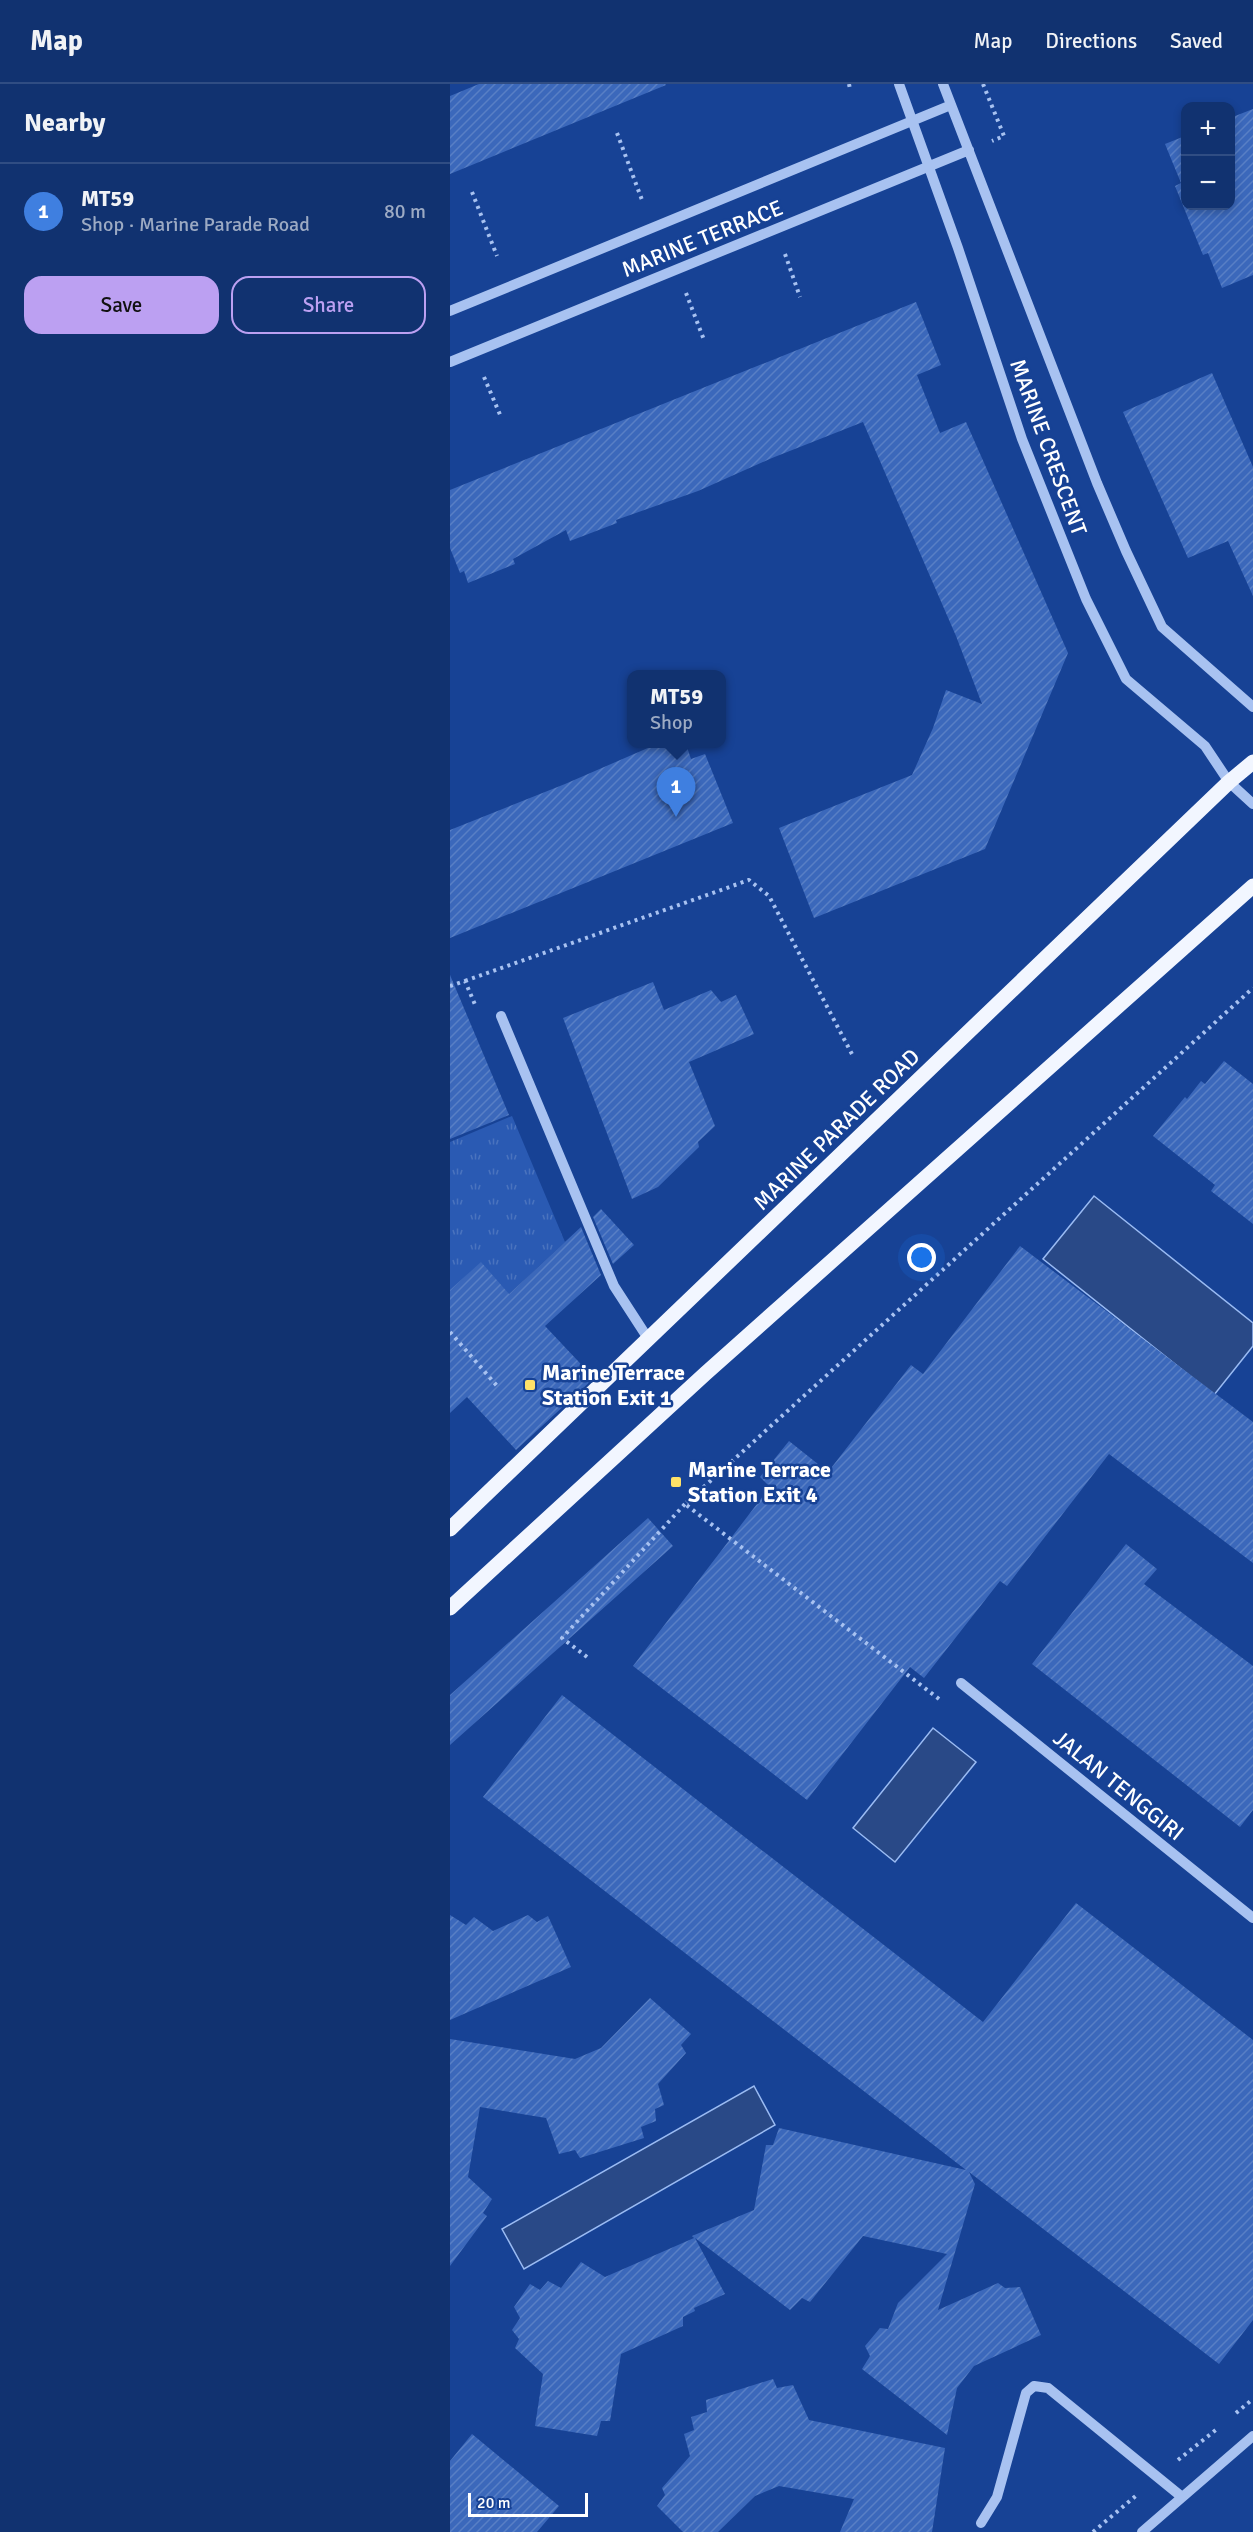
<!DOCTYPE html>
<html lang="en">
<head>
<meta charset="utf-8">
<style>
  body { margin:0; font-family:Signika,sans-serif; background:#1e3e78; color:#f1f3f6 }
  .controls { position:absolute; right:18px; top:18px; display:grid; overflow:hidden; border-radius:12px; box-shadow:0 3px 9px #0003 }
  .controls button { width:54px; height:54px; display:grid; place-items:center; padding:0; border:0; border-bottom:2px solid #304d83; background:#113270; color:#f1f3f6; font:30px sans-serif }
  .scale { position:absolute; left:18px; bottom:15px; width:120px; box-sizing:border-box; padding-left:6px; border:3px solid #fff; border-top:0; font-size:16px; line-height:21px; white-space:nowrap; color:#fff; -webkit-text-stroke:4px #174295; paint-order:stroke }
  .you { position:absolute; left:472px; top:1174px; width:21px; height:21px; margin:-15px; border:4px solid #fff; border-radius:50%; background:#1a73e8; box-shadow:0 0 0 9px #1a73e833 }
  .badge { display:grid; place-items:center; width:39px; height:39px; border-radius:50%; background:#bca0f2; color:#fff; font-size:20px; font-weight:700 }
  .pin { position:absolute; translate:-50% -50px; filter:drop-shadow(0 2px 3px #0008) }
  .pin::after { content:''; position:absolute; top:32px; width:21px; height:18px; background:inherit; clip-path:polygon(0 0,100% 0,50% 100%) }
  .popup { position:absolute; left:177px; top:586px; width:99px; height:78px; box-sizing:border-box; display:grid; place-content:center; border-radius:12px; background:#113270; filter:drop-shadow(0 2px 4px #0005); font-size:20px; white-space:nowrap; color:#9caac3 }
  .popup b { font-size:22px; color:#f1f3f6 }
  .popup::after { content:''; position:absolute; left:50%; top:100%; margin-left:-12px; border:12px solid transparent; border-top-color:#113270 }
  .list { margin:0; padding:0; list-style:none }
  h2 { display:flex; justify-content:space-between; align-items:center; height:78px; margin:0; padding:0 24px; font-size:26px }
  h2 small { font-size:20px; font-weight:400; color:#9caac3 }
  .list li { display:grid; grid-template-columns:39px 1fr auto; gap:18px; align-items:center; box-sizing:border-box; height:96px; padding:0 24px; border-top:2px solid #304d83 }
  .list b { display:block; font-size:22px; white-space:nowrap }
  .list p { margin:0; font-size:20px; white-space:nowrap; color:#9caac3 }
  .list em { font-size:20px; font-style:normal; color:#9caac3 }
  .actions { display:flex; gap:12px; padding:18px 24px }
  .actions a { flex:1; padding:14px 0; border:2px solid #bca0f2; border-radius:18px; text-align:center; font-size:21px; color:#bca0f2 }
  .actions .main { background:#bca0f2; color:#111 }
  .map { position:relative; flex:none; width:803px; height:2448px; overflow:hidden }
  header { display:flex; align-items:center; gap:36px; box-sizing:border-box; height:84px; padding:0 30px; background:#113270; border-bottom:2px solid #304d83 }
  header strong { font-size:28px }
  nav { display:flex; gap:33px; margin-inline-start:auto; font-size:21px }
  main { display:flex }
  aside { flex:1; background:#113270 }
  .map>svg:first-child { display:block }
  .grass { fill:url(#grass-tufts) }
  .water { fill:#294987; stroke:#9abbf3; stroke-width:1.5 }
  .building { fill:url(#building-hatch) }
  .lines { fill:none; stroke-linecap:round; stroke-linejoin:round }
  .path { stroke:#a8c2f1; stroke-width:4; stroke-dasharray:3 4.5; stroke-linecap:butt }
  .minor { stroke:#a8c2f1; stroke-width:10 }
  .major { stroke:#f2f6ff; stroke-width:15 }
  .poi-dot { fill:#ffe268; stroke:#174295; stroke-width:2 }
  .labels { text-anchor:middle; stroke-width:5; stroke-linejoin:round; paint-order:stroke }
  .street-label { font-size:22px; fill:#fff; stroke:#174295 }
  .poi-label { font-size:22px; font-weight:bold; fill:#fff; stroke:#174295; text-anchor:start }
</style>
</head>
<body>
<header>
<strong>Map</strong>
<nav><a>Map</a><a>Directions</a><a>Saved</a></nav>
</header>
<main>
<aside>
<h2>Nearby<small></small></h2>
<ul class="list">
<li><span class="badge" style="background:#3f7fe0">1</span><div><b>MT59</b><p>Shop · Marine Parade Road</p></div><em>80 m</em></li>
</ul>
<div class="actions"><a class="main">Save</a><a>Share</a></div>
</aside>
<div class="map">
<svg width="803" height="2448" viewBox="0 0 803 2448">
  <defs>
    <pattern id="grass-tufts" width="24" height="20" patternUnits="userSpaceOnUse" patternTransform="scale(1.5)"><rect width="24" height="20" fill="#2a5ab3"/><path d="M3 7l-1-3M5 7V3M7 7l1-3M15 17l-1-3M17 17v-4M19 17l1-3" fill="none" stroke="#4a73be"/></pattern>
    <pattern id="building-hatch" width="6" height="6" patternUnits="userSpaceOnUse" patternTransform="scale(1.5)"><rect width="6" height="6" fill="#3b68bb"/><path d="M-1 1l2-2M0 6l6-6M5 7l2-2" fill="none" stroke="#587fc5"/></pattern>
  </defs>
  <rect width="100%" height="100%" fill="#174295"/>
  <path class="grass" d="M 62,1032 L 115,1158 L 59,1210 L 0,1247 L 0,1058 Z"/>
  <path class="water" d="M 644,1112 L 803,1239 L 803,1262 L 764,1311 L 593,1175 Z
    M 483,1644 L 526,1678 L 445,1778 L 403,1744 Z
    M 304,2002 L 325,2041 L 74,2185 L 52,2145 Z"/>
  <path class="building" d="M 29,0 L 215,0 L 216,1 L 0,90 L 0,12 Z
    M 803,25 L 803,191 L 772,204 L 758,169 L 753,171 L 725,102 L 731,99 L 715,60 L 735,52 L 735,122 L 780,122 L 780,34 Z
    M 466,218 L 491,281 L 467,291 L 490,349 L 516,338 L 618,569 L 535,765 L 364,834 L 329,744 L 462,691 L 483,644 L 496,606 L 532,620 L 506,552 L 413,338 L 322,374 L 248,407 L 166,436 L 167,439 L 120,457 L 116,446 L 63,475 L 65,480 L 18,499 L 14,487 L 10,489 L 0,464 L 0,406 Z
    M 762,289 L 803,383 L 803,512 L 778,457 L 738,474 L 673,328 Z
    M 207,660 L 236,660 L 241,675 L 255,670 L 283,739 L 0,854 L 0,746 L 115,700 Z
    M 0,891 L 59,1031 L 0,1055 Z
    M 203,898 L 214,926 L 261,906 L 271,918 L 286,911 L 304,950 L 239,978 L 265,1042 L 248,1058 L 249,1063 L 208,1103 L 182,1115 L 113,934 Z
    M 774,977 L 803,1000 L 803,1140 L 761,1107 L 765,1101 L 703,1052 L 735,1013 L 737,1015 L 751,997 L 755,1000 Z
    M 151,1125 L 184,1161 L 163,1180 L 143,1133 Z
    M 131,1143 L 151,1191 L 95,1242 L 144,1294 L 66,1366 L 17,1313 L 0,1329 L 0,1206 L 31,1178 L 59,1210 Z
    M 570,1162 L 803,1338 L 803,1479 L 659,1370 L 557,1502 L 550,1497 L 474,1594 L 460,1583 L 357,1716 L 183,1582 L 320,1403 L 310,1393 L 339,1357 L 378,1388 L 461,1281 L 473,1290 Z
    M 198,1434 L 223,1462 L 0,1661 L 0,1611 Z
    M 676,1460 L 707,1485 L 694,1500 L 803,1582 L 803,1726 L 790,1743 L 582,1580 Z
    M 112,1611 L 533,1938 L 626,1819 L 803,1956 L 803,2236 L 769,2280 L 519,2088 L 525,2100 L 488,2226 L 548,2199 L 555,2204 L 570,2203 L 591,2251 L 524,2282 L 507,2304 L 497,2351 L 412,2285 L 420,2272 L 415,2262 L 430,2244 L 438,2245 L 448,2219 L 497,2170 L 413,2152 L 360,2218 L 352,2214 L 340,2226 L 245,2154 L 275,2210 L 244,2224 L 245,2227 L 233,2233 L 233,2242 L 171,2270 L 160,2337 L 151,2337 L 147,2352 L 85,2342 L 93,2290 L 65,2264 L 69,2255 L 62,2246 L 70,2234 L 64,2223 L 80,2200 L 90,2206 L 98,2197 L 111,2204 L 131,2178 L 155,2193 L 244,2154 L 242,2152 L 304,2126 L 316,2061 L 323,2061 L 329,2044 L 516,2086 L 33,1713 Z
    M 0,1831 L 16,1841 L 24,1833 L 43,1847 L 78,1831 L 87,1838 L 98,1832 L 121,1883 L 0,1936 Z
    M 200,1914 L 241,1950 L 231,1961 L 236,1969 L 208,2000 L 214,2021 L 205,2025 L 206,2037 L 191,2043 L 194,2054 L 130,2074 L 125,2066 L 109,2070 L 96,2034 L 30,2023 L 18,2093 L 42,2115 L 33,2129 L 37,2132 L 0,2182 L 0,1955 L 125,1975 L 151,1964 Z
    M 323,2295 L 327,2304 L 343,2301 L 359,2336 L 495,2364 L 482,2448 L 390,2448 L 404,2415 L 329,2402 L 305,2412 L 268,2448 L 233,2448 L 207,2422 L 215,2411 L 212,2404 L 240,2372 L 234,2350 L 244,2346 L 241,2333 L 257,2328 L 256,2316 Z
    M 22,2350 L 109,2422 L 87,2448 L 0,2448 L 0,2377 Z"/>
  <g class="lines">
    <path class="path" d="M 399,0 L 400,5
      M 533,0 L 554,52 L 542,57
      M 167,49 L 192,116
      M 22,108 L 47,172
      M 335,170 L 350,213
      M 236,209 L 254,256
      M 34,293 L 51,333
      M 15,897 L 299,796 L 319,812 L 404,974
      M 0,902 L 15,897 L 26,923
      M 0,1248 L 48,1303
      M 137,1573 L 112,1554 L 235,1420
      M 489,1615 L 235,1420 L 803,904
      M 786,2329 L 803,2315
      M 728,2376 L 767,2345
      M 643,2448 L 688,2410"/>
    <path class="minor" d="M 449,0 L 508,164 L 572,355 L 636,515 L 676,595 L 755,662 L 779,698 L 803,720
      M 493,0 L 647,399 L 676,467 L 712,543 L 803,623
      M 0,227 L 501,21
      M 0,278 L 519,66
      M 51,932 L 164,1202 L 199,1256
      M 511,1599 L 803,1834
      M 531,2439 L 547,2413 L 576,2309 L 584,2302 L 598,2304 L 732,2413
      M 692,2448 L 803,2352"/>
    <path class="major" d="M 0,1445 L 779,698 L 803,678
      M 0,1524 L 256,1289 L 803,802"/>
  </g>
  <g class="poi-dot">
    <rect x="74" y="1295" width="12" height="12" rx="3"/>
    <rect x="220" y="1392" width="12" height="12" rx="3"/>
  </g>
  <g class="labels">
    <g class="street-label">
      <text transform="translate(252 154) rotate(-22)" y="8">MARINE TERRACE</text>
      <text transform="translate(599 363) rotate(70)" y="8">MARINE CRESCENT</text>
      <text transform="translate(386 1045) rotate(-44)" y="8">MARINE PARADE ROAD</text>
      <text transform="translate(669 1701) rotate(39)" y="8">JALAN TENGGIRI</text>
    </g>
    <g class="poi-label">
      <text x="92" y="1296">Marine Terrace<tspan x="92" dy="25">Station Exit 1</tspan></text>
      <text x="238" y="1393">Marine Terrace<tspan x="238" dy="25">Station Exit 4</tspan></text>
    </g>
  </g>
</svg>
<div class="controls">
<button>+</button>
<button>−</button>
</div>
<div class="scale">20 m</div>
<div class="you"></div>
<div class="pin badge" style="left:226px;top:733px;background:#3f7fe0">1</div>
<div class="popup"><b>MT59</b>Shop</div>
</div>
</main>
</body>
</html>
